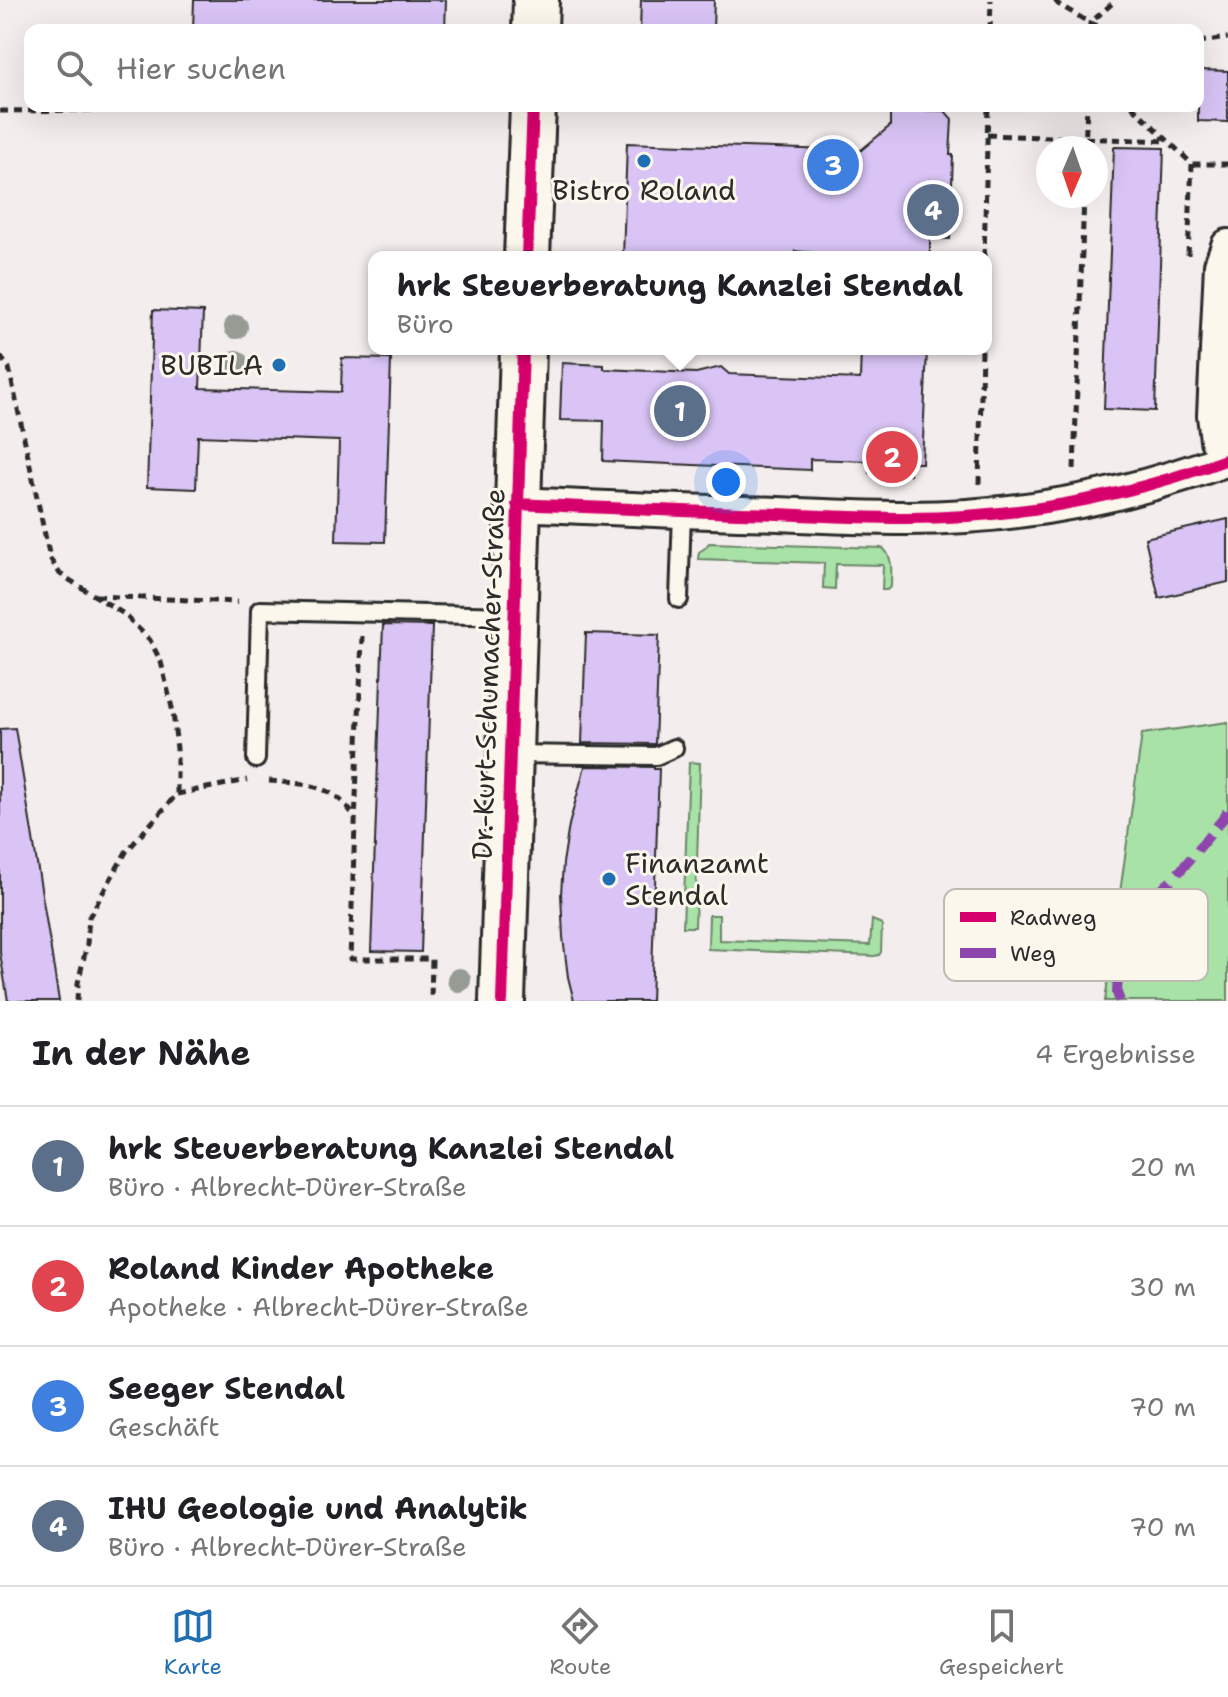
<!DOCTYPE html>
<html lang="de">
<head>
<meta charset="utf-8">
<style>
  body { margin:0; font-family:"Shantell Sans",sans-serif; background:#f2f2f2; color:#202124 }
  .compass { position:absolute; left:1036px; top:136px; width:72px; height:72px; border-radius:50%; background:#fff; box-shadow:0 8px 32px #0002; rotate:182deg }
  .you { position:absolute; left:726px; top:482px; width:28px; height:28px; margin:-20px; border:6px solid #fff; border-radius:50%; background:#1a73e8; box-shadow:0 0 0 12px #1a73e833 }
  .badge { display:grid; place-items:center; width:52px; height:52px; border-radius:50%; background:#1f6fb2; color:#fff; font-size:26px; font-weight:700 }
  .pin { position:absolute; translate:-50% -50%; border:4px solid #fff; box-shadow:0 2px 8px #0006 }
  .popup { position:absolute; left:368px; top:251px; width:624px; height:104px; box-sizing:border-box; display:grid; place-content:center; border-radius:16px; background:#fff; filter:drop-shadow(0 2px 6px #0005); font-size:26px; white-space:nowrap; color:#757577 }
  .popup b { font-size:30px; color:#202124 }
  .popup::after { content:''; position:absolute; left:50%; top:100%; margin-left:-16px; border:16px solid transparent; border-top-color:#fff }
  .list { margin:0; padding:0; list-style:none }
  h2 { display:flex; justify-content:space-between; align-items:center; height:104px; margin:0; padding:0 32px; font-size:34px }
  h2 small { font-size:26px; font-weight:400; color:#757577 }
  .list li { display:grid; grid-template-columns:52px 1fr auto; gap:24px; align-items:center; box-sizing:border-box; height:120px; padding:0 32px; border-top:2px solid #e0e0e0 }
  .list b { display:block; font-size:30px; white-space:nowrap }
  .list p { margin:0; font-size:26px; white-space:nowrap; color:#757577 }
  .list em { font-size:26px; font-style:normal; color:#757577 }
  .icon { flex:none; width:44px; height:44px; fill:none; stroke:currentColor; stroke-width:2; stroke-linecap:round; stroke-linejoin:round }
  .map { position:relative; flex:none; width:1228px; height:1001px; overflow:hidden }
  .search { position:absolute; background:#fff; box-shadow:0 8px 32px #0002; left:24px; right:24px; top:24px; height:88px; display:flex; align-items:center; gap:20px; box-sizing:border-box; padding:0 28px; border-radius:16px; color:#757577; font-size:30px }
  .sheet { height:584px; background:#fff }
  nav { display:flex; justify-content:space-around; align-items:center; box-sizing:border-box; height:112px; border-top:2px solid #e0e0e0; background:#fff; font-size:22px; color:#757577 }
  nav a { display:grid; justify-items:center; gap:4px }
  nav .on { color:#1f6fb2 }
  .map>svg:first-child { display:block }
  .green { fill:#a9e2a7; stroke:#6a8669; stroke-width:2 }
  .building { fill:#d9c4f5; stroke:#2b2b2b; stroke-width:2 }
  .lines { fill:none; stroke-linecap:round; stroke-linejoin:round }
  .lane-casing { stroke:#2b2b2b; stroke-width:22 }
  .street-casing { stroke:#2b2b2b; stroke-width:38 }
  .secondary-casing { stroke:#2b2b2b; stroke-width:50 }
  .path { stroke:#2b2b2b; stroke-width:5; stroke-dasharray:8 6; stroke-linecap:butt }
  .lane { stroke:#fbf7ec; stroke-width:16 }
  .street { stroke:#fbf7ec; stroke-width:32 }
  .secondary { stroke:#fbf7ec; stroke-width:44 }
  .quiet { stroke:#8e44ad; stroke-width:10; stroke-dasharray:20 10; stroke-linecap:butt }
  .cycleway-casing { stroke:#fbf7ec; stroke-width:17 }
  .cycleway { stroke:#d6006c; stroke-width:12 }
  .tree { fill:#969c94 }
  .poi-dot { fill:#1f6fb2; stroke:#fbf7ec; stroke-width:3 }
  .labels { text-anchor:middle; stroke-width:6; stroke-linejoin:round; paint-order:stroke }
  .poi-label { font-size:28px; fill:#2b2b2b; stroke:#fbf7ec }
  .street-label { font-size:28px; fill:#2b2b2b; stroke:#fbf7ec }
  .key { fill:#fbf7ec; stroke:#bdbab2; stroke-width:2 }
  .key-label { font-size:22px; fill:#2b2b2b }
</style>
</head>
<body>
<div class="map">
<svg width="1228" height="1001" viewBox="0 0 1228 1001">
  <rect width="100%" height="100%" fill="#f4edee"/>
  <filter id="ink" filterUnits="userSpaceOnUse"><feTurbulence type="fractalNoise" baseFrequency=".0125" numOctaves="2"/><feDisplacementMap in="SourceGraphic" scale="16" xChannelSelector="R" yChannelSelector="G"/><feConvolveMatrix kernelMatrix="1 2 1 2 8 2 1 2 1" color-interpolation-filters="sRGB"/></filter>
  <g filter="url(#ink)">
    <path class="green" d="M 709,543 L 883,548 C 894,559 891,572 891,586 L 887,590 L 882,590 L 883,565 L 836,564 L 835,589 L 823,588 L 824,563 L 698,559 L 699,552 L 705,548 Z
      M 1228,722 L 1228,1001 L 1105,1001 L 1142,734 Z
      M 689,762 L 700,763 L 695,927 L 683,927 Z
      M 709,915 L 719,915 L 719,940 L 870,945 L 872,920 L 882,924 L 881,952 L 879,955 L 874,956 L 708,949 Z"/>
    <path class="building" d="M 194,0 L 446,0 L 445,30 L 193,30 Z
      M 641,0 L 714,0 L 713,30 L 640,30 Z
      M 1198,70 L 1228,71 L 1228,122 L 1198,121 Z
      M 890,109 L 945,111 L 952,119 L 950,155 L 953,155 L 950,239 L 930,238 L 930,257 L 838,257 L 837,255 L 795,251 L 795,257 L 623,257 L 627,143 L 860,151 L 890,126 Z
      M 1114,147 L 1164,148 L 1155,411 L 1104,409 Z
      M 153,310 L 203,312 L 200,388 L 341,392 L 342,358 L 391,359 L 385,542 L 336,541 L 339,441 L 198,436 L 196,489 L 147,487 Z
      M 861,349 L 927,349 L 922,463 L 910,463 L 910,475 L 869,473 L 870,461 L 810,459 L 810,470 L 603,461 L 604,421 L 560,420 L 562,363 L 604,365 L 604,369 L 696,373 L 721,367 L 729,374 L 860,379 Z
      M 1228,519 L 1228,582 L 1159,598 L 1145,538 Z
      M 383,625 L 432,626 L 421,952 L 371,951 Z
      M 586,633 L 659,635 L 655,744 L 582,743 Z
      M 15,728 L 51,950 L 59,1001 L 8,1001 L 0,953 L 0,729 Z
      M 585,766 L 654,767 L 654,769 L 659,769 L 651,1001 L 574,1001 L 568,977 L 563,937 L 561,894 L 563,863 L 569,825 Z"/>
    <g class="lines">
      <defs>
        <path id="lane" d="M 679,599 L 682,512
          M 511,754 L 656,756 L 674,748
          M 256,759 L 260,610 L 512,616"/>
        <path id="street" d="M 1226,460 L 1217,440 L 1214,415 L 1221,265 L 1228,246
          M 517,504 C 604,508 691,512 778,514 C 821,516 864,518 906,518 C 1016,518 1126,497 1228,459"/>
        <path id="secondary" d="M 535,30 L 536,0
          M 527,257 L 533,106
          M 502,1001 L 523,349"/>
      </defs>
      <use href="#lane" class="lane-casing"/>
      <use href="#street" class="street-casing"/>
      <use href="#secondary" class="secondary-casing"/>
      <path class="path" d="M 1055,0 L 1058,4 L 1090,23 L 1109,30
        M 990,30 L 991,0
        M 1090,30 L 1090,23 L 1116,0
        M 1198,42 L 1228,38
        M 1132,106 L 1192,164 L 1228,164
        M 0,111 L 99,110
        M 987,135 L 1169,141
        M 1085,148 L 1087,106
        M 1188,255 L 1192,164
        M 984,257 L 988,106
        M 0,356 L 9,368 L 50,558 L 60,574 L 124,614 L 150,640 L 161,662 L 173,712 L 177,749 L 177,794 L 126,852 L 89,917 L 87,944 L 78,983 L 77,1001
        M 1074,469 L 1084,196
        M 979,484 L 982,349
        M 96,596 L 238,602
        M 362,636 L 350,959 L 432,959 L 431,1001
        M 269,781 C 292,783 319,783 338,798 C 344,803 350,810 355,817
        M 177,794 L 247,780"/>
      <use href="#lane" class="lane"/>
      <use href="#street" class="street"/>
      <use href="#secondary" class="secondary"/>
      <path class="quiet" d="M 1120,1001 L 1117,993 L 1119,958 L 1129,923 L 1181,870 L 1226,815 L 1228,808"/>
      <defs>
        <path id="cycleway" d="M 527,257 L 533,106
          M 517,504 C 604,508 691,512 778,514 C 821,516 864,518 906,518 C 1016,518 1126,497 1228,459
          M 502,1001 L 523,349"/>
      </defs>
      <use href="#cycleway" class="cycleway-casing"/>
      <use href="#cycleway" class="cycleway"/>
    </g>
    <g class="tree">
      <circle cx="236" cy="327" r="12"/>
      <circle cx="236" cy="362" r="12"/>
      <circle cx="459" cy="980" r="12"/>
    </g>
  </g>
  <g class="poi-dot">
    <circle cx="644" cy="161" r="8"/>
    <circle cx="279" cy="365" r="8"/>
    <circle cx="609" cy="879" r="8"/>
  </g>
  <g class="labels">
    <g class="poi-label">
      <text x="644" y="200">Bistro Roland</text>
      <text x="263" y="375" text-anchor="end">BUBILA</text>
      <text x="625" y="873" text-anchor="start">Finanzamt<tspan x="625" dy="32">Stendal</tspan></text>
    </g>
    <g class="street-label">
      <text transform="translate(488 674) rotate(-88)" y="10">Dr.-Kurt-Schumacher-Straße</text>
    </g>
  </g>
  <rect x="944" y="889" width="264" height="92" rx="12" class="key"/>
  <rect x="960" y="912" width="36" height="10" fill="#d6006c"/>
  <rect x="960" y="948" width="36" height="10" fill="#8e44ad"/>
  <g class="key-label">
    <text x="1010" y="925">Radweg</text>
    <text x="1010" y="961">Weg</text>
  </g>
</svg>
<svg class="compass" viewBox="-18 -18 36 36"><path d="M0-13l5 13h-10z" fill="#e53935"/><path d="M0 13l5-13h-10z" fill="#757577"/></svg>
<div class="you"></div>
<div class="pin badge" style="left:680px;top:411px;background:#5c6f8a">1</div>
<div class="popup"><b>hrk Steuerberatung Kanzlei Stendal</b>Büro</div>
<div class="pin badge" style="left:892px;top:457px;background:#e0444e">2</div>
<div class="pin badge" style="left:833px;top:165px;background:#3f7fe0">3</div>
<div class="pin badge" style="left:933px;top:210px;background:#5c6f8a">4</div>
<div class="search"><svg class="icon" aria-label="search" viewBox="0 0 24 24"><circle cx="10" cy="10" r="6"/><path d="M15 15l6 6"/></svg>Hier suchen</div>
</div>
<section class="sheet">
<h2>In der Nähe<small>4 Ergebnisse</small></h2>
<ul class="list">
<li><span class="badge" style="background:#5c6f8a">1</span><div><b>hrk Steuerberatung Kanzlei Stendal</b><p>Büro · Albrecht-Dürer-Straße</p></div><em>20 m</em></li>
<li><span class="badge" style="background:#e0444e">2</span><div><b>Roland Kinder Apotheke</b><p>Apotheke · Albrecht-Dürer-Straße</p></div><em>30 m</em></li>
<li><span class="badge" style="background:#3f7fe0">3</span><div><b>Seeger Stendal</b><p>Geschäft</p></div><em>70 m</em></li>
<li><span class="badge" style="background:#5c6f8a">4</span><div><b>IHU Geologie und Analytik</b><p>Büro · Albrecht-Dürer-Straße</p></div><em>70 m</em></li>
</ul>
</section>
<nav>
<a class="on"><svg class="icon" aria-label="map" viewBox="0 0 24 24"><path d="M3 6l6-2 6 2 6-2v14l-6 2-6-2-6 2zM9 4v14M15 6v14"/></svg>Karte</a>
<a><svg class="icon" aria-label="directions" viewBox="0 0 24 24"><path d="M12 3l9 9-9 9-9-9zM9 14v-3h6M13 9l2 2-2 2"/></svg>Route</a>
<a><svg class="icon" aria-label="saved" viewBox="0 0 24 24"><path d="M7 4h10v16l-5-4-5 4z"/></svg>Gespeichert</a>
</nav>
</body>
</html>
